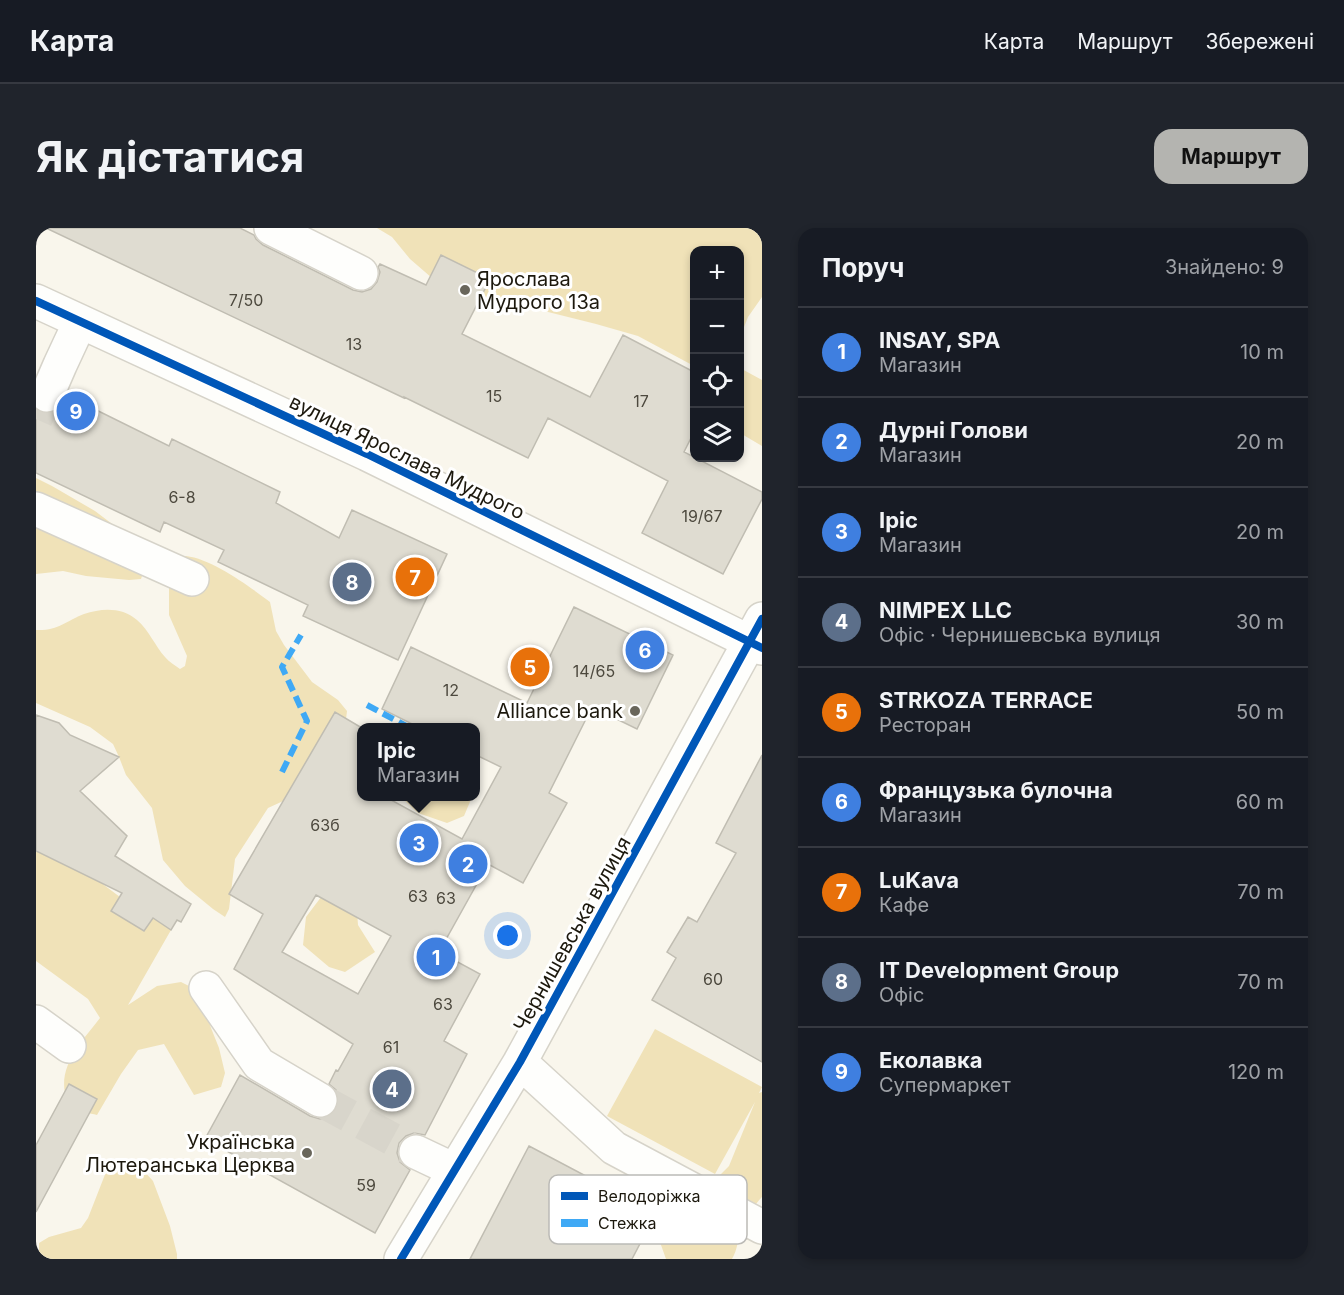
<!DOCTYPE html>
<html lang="uk">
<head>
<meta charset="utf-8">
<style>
  body { margin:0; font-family:Inter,sans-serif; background:#20242c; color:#f1f3f6 }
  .controls { position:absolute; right:18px; top:18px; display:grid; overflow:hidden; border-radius:12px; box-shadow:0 3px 9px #0003 }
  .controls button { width:54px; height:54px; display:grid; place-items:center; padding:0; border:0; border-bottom:2px solid #363941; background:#171b24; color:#f1f3f6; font:30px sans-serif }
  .you { position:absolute; left:472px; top:708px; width:21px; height:21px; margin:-15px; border:4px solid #fff; border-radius:50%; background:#1a73e8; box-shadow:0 0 0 9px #1a73e833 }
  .badge { display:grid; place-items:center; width:39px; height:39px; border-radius:50%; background:#b4b4b0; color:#fff; font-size:20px; font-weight:700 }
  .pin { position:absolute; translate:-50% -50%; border:3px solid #fff; box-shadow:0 2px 6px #0006 }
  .popup { position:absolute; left:321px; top:495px; width:123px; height:78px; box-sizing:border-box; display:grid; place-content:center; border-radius:12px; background:#171b24; filter:drop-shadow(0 2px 4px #0005); font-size:20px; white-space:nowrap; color:#9ea1a6 }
  .popup b { font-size:22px; color:#f1f3f6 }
  .popup::after { content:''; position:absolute; left:50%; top:100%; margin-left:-12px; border:12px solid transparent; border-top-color:#171b24 }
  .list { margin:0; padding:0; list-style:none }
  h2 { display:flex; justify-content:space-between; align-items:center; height:78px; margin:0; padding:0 24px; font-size:26px }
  h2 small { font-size:20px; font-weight:400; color:#9ea1a6 }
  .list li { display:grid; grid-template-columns:39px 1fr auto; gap:18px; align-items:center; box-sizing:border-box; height:90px; padding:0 24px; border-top:2px solid #363941 }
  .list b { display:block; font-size:22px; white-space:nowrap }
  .list p { margin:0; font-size:20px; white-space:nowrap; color:#9ea1a6 }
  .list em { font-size:20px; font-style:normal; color:#9ea1a6 }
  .icon { flex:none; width:33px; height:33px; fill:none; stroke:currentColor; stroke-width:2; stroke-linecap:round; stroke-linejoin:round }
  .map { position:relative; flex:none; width:726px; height:1031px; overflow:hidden; border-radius:18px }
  header { display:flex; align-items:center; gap:36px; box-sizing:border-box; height:84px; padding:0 30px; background:#171b24; border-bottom:2px solid #363941 }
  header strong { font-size:28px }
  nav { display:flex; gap:33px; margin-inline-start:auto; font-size:21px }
  .intro { display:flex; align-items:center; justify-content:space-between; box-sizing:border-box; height:144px; padding:0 36px }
  h1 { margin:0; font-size:42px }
  .button { padding:15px 27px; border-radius:18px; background:#b4b4b0; color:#111; font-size:21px; font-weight:700 }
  main { display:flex; gap:36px; padding:0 36px }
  aside { flex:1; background:#171b24; border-radius:18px; box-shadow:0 3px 9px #0003 }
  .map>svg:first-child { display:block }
  .green { fill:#f0e2b8 }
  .building { fill:#dfdcd1; stroke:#c0bdb2; stroke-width:1.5; fill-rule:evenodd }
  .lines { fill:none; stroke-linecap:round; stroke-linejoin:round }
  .minor-tunnel { stroke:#d8d5cb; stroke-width:33; stroke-dasharray:33 16; stroke-linecap:butt }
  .minor-casing { stroke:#d6d3c9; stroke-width:36 }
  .minor { stroke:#fefefc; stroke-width:33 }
  .quiet { stroke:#3fa9f5; stroke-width:6; stroke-dasharray:12 6; stroke-linecap:butt }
  .cycleway-casing { stroke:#fff; stroke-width:11 }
  .cycleway { stroke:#0057b8; stroke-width:8 }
  .poi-dot { fill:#69665b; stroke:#fff; stroke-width:2 }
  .labels { text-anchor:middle; stroke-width:6; stroke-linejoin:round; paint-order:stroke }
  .number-label { font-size:16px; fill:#4d493e }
  .poi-label { font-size:20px; fill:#1c180d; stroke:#fff; text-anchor:end }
  .street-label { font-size:20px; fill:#1c180d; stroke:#fff }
  .key { fill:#fff; stroke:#bbbab6; stroke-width:1.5 }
  .key-label { font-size:16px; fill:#1c180d }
</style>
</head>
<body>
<header>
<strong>Карта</strong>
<nav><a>Карта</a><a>Маршрут</a><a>Збережені</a></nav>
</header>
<div class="intro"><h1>Як дістатися</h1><a class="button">Маршрут</a></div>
<main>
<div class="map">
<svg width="726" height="1031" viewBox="0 0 726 1031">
  <rect width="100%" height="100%" fill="#f9f6ec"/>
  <path class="green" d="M 341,0 L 726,0 L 726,69 L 712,89 L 704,109 L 704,22 L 658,22 L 658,138 L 602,108 L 560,96 L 496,80 L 465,77 L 418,69 L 374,31 L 356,9 Z
    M 704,140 L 726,152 L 726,218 L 704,205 Z
    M 0,250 L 16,258 L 59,283 L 96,311 L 107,345 L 105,351 L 93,352 L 50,348 L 27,343 L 0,346 Z
    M 150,328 C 176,331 213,358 234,374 L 240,403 L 248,417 L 276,454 L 302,472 L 311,483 L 308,508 L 256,569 L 232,580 L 199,631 L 193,681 L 189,689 L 177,681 L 149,658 L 127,632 L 116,580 L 90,547 L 83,529 L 77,516 L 54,499 L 0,475 L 0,402 C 22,403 30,393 48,386 C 66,380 86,379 101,392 C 113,402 119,418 129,429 C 133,434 139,437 144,441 L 149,438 L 151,428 L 133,387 L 133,351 L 145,331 Z
    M 365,569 L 436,569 L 428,588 L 411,595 L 382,585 Z
    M 0,623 L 64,654 L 84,669 L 75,683 L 108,703 L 117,690 L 135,702 L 92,777 L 121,758 L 145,754 L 157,760 L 170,783 L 175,800 L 183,820 L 189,845 L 185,859 L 158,867 L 128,816 L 102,822 L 85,846 L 61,887 C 54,885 44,885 39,880 C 33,876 31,871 29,865 C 23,836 48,811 64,790 L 52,771 L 0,733 Z
    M 298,652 L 320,670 L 322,697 L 339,724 L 309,744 L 293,739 L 267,717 L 270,689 Z
    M 619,801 L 726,859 L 723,865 L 726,864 L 726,969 C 719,976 708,993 705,1002 C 701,1013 702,1021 696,1031 L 630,1031 L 620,1003 L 626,979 L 633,965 L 679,952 L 693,938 L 719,874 L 679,946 L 571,888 Z
    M 78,932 L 98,932 L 117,953 L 134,998 L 141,1026 L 141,1031 L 3,1031 L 3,1015 L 13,1009 L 45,1000 L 52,990 L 70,944 Z"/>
  <path class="building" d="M 10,0 L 204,0 L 218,7 L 220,11 L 227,17 L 317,62 L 326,64 L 335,61 L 341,54 L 344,44 L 342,39 L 344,36 L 390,57 L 405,27 L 454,51 L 426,106 L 554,169 L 587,107 L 658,144 L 658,204 L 648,224 L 726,264 L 726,271 L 687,346 L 606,305 L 632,253 L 512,190 L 492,230 L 368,169 L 368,170 Z
    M 32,168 L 133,218 L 136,211 L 244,264 L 240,275 L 303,310 L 316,282 L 411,326 L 362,432 L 267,388 L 272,377 L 182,334 L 188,322 L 128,294 L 124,304 L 0,245 L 0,181 L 4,184 L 13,186 L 22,182 L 29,175 Z
    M 538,379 L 637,427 L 601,501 L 556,479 L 513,565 L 531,575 L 487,655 L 452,636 L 403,724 L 444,746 L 408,813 L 431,826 L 389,907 L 378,905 L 370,908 L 363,915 L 361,925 L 364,934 L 374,942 L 339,1005 L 169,911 L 204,847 L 274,888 L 284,891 L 294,888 L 300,881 L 303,872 L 300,862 L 293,856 L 300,842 L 302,843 L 317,816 L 198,741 L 227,686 L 193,666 L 299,484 L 326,500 L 326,568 L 348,568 L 426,611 L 465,539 L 440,527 L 440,500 L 384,500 L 346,481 L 375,419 L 491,475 ZM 280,667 L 355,708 L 322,766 L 246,724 Z
    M 0,487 L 23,495 L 34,507 L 83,529 L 44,563 L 91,608 L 79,628 L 155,676 L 145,694 L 141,692 L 135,702 L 117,690 L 108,703 L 75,683 L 86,665 L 0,623 Z
    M 726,527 L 726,834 L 616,772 L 640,730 L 631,724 L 652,689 L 661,694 L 700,625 L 680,615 Z
    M 33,856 L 61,871 L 0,984 L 0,917 Z
    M 493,918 L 620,985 L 596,1031 L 434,1031 Z"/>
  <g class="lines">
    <path class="minor-tunnel" d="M 0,191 L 11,167
      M 284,872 L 380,924"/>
    <defs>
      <path id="minor" d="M 235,0 L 325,45
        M 0,73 L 331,226 L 726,420
        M 11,167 L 24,137 L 44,94
        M 0,281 L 156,351
        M 170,760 L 223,836 L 284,872
        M 0,794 L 33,818
        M 484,834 L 578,920 L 726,999
        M 380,924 L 418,942
        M 365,1031 L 484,834 L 726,391"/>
    </defs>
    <use href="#minor" class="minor-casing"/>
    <use href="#minor" class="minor"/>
    <path class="quiet" d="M 331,477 L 374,500
      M 246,544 L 271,493 L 246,439 L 265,407"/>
    <defs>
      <path id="cycleway" d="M 0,73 L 331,226 L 726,420
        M 365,1031 L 484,834 L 726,391"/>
    </defs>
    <use href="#cycleway" class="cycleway-casing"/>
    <use href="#cycleway" class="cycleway"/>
  </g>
  <g class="poi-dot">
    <circle cx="429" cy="62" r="6"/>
    <circle cx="599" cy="483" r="6"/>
    <circle cx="271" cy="925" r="6"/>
  </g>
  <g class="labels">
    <g class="number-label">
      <text x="210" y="78">7/50</text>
      <text x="318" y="122">13</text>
      <text x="458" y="174">15</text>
      <text x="605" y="179">17</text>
      <text x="146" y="275">6-8</text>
      <text x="666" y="294">19/67</text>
      <text x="558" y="449">14/65</text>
      <text x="415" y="468">12</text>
      <text x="289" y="603">63б</text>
      <text x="382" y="674">63</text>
      <text x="410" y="676">63</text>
      <text x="677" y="757">60</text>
      <text x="407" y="782">63</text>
      <text x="355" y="825">61</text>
      <text x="330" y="963">59</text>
    </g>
    <g class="poi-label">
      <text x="441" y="58" text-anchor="start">Ярослава<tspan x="441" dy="23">Мудрого 13а</tspan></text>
      <text x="587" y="490">Alliance bank</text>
      <text x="259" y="921">Українська<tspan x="259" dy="23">Лютеранська Церква</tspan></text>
    </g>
    <g class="street-label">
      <text transform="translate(371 229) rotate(26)" y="7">вулиця Ярослава Мудрого</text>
      <text transform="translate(536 706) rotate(-61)" y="7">Чернишевська вулиця</text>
    </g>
  </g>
  <rect x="513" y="947" width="198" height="69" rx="9" class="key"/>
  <rect x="525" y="964" width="27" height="8" fill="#0057b8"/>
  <rect x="525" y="991" width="27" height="8" fill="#3fa9f5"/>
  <g class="key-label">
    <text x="562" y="974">Велодоріжка</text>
    <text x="562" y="1001">Стежка</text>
  </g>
</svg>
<div class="controls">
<button>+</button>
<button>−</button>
<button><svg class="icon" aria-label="locate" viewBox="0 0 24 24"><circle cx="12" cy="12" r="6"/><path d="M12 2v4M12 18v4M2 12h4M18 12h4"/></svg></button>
<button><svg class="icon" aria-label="layers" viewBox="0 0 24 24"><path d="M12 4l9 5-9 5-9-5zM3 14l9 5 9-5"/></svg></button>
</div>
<div class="you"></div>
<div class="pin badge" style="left:400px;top:729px;background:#3f7fe0">1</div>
<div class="pin badge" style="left:432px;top:636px;background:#3f7fe0">2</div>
<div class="pin badge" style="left:383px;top:615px;background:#3f7fe0">3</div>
<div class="popup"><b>Іріс</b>Магазин</div>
<div class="pin badge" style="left:356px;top:861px;background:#5c6f8a">4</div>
<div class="pin badge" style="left:494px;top:439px;background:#e8710a">5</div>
<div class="pin badge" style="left:609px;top:422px;background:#3f7fe0">6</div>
<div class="pin badge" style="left:379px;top:349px;background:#e8710a">7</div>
<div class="pin badge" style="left:316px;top:354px;background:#5c6f8a">8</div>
<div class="pin badge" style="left:40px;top:183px;background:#3f7fe0">9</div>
</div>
<aside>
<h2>Поруч<small>Знайдено: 9</small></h2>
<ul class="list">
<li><span class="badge" style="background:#3f7fe0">1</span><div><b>INSAY, SPA</b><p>Магазин</p></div><em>10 m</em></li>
<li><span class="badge" style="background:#3f7fe0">2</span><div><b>Дурні Голови</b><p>Магазин</p></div><em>20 m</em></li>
<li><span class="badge" style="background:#3f7fe0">3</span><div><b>Іріс</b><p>Магазин</p></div><em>20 m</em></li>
<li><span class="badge" style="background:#5c6f8a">4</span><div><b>NIMPEX LLC</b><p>Офіс · Чернишевська вулиця</p></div><em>30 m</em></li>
<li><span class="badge" style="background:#e8710a">5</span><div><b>STRKOZA TERRACE</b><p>Ресторан</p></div><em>50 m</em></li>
<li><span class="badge" style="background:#3f7fe0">6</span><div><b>Французька булочна</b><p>Магазин</p></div><em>60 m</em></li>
<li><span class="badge" style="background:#e8710a">7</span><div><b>LuKava</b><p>Кафе</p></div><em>70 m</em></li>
<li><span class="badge" style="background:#5c6f8a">8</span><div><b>IT Development Group</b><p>Офіс</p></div><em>70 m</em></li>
<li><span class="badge" style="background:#3f7fe0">9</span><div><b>Еколавка</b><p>Супермаркет</p></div><em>120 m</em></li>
</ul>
</aside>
</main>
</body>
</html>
